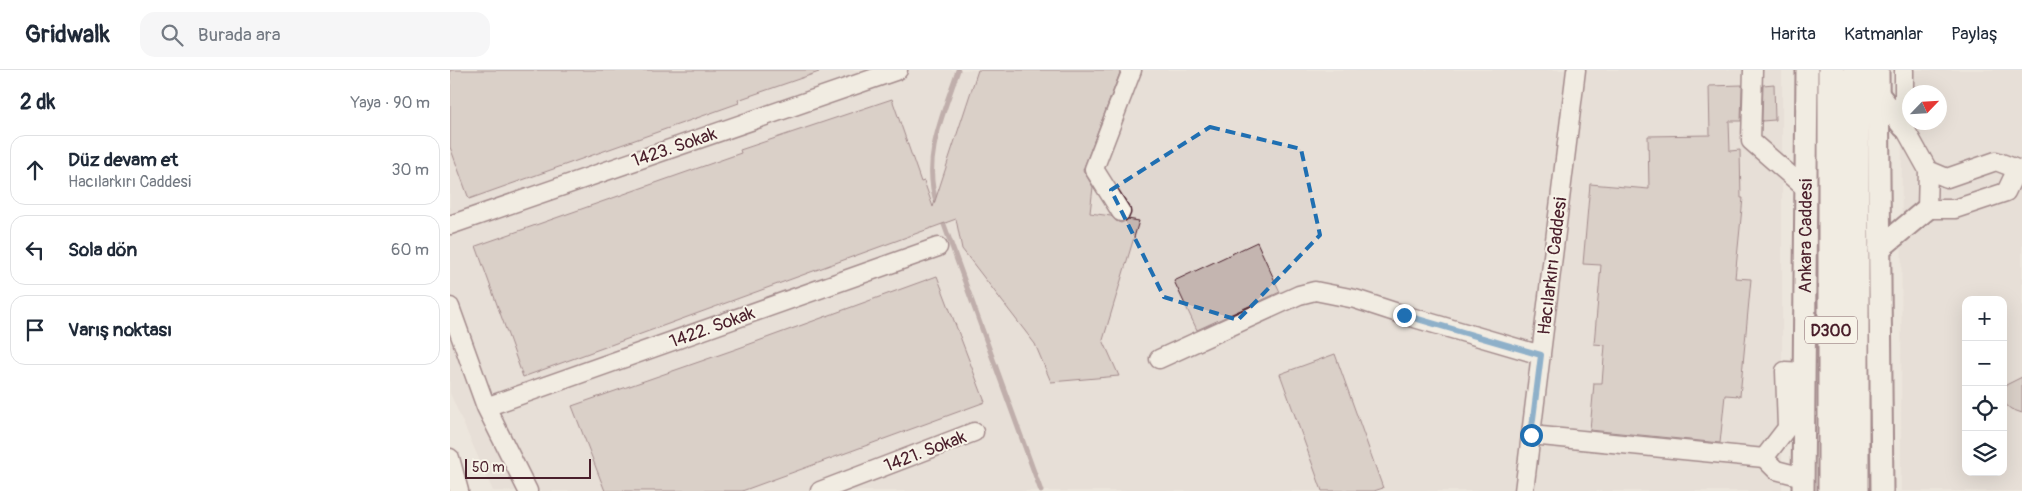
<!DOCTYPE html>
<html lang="tr">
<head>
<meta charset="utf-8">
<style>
  body { margin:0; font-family:Pangolin,sans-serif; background:#f6f6f7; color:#1f2937 }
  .controls { position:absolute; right:15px; bottom:15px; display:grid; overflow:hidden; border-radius:10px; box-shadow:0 5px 20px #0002 }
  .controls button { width:45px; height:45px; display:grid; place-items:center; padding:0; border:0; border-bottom:1px solid #e0e1e3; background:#fff; color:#1f2937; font:25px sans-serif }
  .compass { position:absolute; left:1452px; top:15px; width:45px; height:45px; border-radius:50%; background:#fff; box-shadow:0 5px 20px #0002; rotate:65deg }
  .scale { position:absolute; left:15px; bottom:12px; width:126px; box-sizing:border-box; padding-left:5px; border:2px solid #4a1f2b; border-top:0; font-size:14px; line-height:18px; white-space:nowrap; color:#4a1f2b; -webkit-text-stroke:4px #f7f3e8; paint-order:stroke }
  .stop { position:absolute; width:15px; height:15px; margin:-11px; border:4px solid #1f6fb2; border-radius:50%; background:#fff }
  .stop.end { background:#1f6fb2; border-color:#fff; box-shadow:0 1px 5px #0008 }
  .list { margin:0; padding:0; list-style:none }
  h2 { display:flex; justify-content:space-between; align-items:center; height:65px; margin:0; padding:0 20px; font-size:21px }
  h2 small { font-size:16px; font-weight:400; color:#747a83 }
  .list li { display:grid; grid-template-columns:32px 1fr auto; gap:15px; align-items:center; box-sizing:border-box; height:70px; margin:0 10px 10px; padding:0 10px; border:1px solid #e0e1e3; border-radius:15px }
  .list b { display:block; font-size:19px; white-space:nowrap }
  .list p { margin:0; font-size:16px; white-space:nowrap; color:#747a83 }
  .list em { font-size:16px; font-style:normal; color:#747a83 }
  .icon { flex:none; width:28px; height:28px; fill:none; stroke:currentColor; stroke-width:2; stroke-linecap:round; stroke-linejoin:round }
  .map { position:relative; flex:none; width:1572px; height:421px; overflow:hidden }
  header { display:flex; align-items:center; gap:30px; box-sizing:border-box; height:70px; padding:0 25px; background:#fff; border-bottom:1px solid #e0e1e3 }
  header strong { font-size:24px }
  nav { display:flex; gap:28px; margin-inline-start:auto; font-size:18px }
  .search { width:350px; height:45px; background:#f6f6f7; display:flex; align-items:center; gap:12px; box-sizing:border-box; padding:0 18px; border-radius:15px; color:#747a83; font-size:19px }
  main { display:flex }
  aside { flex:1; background:#fff }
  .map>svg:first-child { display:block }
  .built { fill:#e0d7d0; fill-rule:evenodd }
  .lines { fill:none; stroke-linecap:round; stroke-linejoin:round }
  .stream { stroke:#896c6f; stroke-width:5 }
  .building { fill:#c4b5b0; stroke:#4a1f2b }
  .minor-casing { stroke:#4a1f2b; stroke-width:21 }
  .major-casing { stroke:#4a1f2b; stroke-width:25 }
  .highway-casing { stroke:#4a1f2b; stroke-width:29 }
  .minor { stroke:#f7f3e8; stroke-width:18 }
  .major { stroke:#f7f3e8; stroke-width:21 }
  .highway { stroke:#f7f3e8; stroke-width:25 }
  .route { stroke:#1f6fb2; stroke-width:6 }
  .marked { fill:none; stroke:#1f6fb2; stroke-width:4; stroke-dasharray:10 6; stroke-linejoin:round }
  .labels { text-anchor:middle; stroke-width:4; stroke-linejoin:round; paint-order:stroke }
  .shield { fill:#f7f3e8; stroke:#7e5f64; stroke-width:1 }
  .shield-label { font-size:16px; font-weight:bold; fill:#4a1f2b }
  .street-label { font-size:18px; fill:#4a1f2b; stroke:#f7f3e8 }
</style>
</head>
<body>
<header>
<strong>Gridwalk</strong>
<div class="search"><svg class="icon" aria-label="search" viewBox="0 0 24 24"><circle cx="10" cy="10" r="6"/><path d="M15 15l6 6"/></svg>Burada ara</div>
<nav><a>Harita</a><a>Katmanlar</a><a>Paylaş</a></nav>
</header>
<main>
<aside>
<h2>2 dk<small>Yaya · 90 m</small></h2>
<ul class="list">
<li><svg class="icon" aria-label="ahead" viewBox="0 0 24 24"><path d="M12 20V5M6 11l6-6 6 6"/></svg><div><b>Düz devam et</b><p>Hacılarkırı Caddesi</p></div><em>30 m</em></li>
<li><svg class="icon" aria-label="left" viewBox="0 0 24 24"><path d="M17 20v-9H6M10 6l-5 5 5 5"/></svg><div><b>Sola dön</b></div><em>60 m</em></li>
<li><svg class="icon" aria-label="arrive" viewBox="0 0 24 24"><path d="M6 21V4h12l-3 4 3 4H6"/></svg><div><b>Varış noktası</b></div></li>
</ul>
</aside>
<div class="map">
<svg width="1572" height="421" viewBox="0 0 1572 421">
  <rect width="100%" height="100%" fill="#ece6dd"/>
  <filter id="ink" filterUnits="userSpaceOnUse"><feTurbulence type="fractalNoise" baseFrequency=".02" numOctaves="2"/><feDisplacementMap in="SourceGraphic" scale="10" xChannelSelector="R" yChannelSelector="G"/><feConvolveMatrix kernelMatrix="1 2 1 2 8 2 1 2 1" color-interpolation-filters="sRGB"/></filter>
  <g filter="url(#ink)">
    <path class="built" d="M 0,0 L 1332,0 L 1332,421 L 43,421 L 0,323 Z
      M 1452,0 L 1572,0 L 1572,421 L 1451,421 ZM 1460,22 L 1490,22 L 1490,52 L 1460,52 ZM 1516,230 L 1553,230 L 1553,402 L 1516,402 Z"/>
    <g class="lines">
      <path class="stream" d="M 487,134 C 471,90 494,42 508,0
        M 492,149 L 591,421"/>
    </g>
    <path class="building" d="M 0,0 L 368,0 L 369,2 L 288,30 L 289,33 L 19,129 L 0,77 Z
      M 528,0 L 671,0 L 633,100 L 643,117 L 640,143 L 661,146 L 666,151 L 671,153 L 678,149 L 689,151 L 653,270 L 669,306 L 601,312 L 585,274 L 512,179 L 506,149 L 73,307 L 26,176 L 291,83 L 290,80 L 442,29 L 471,112 L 474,111 L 483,137 Z
      M 1324,14 L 1325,50 L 1312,51 L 1313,15 Z
      M 1292,15 L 1291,51 L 1279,51 L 1280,81 L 1290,80 L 1291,128 L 1293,128 L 1285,208 L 1301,209 L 1290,326 L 1275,325 L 1270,373 L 1140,360 L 1144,313 L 1152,313 L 1155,275 L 1144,274 L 1151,195 L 1133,194 L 1140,114 L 1199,119 L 1198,66 L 1260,65 L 1259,16 Z
      M 807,172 L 830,222 L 747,260 L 724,211 Z
      M 487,206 L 535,332 L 292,421 L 155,421 L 122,336 L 289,278 Z
      M 885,284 L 933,418 L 924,421 L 872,421 L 830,304 Z
      M 1572,307 L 1572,343 L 1561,339 L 1556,335 L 1553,328 L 1553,320 L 1556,315 Z"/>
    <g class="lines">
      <defs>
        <path id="minor" d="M 1303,0 L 1301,71 L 1355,118
          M 1454,0 L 1454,57 L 1478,100 L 1477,139 L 1505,139 L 1556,122 L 1567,99 L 1546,91 L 1497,108 L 1478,100
          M 671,142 L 644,99 L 682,0
          M 0,155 L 448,0
          M 0,237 L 36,337 L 78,421
          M 709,289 L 849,225 L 865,221 L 905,229 L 954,245 L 1091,285
          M 36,337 L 488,177
          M 1081,365 L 1314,388 L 1326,400 L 1353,407
          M 0,388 L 9,421
          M 1314,388 L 1337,358 L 1335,301 L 1355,302
          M 370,421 L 524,362
          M 1074,421 L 1126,0"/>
        <g id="major">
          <path d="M 1428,0 L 1432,421"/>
          <path d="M 1428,24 L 1454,57"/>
          <path d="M 1429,179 L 1477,139"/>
          <path id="s1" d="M 1353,421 L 1357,0"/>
        </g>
        <path id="highway" d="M 1381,0 L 1381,421
          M 1406,0 L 1406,421"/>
      </defs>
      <use href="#minor" class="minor-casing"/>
      <use href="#major" class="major-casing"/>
      <use href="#highway" class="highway-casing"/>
      <use href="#minor" class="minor"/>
      <use href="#major" class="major"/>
      <use href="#highway" class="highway"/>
    </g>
  </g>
  <g class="lines" filter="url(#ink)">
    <path class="route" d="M 954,245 L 1091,285 L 1081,365"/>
  </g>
  <path d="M0 0H1572V421H0ZM 760,57 L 851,79 L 870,165 L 788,250 L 714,227 L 661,120 Z" fill="#ece6dd" fill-opacity=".55" fill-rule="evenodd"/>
  <path class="marked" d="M 760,57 L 851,79 L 870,165 L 788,250 L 714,227 L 661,120 Z"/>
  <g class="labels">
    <rect class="shield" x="1355" y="246.5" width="52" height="27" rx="4"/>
    <g class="shield-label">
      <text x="1381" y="266">D300</text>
    </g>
    <g class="street-label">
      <text transform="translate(224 77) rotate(-19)" y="6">1423. Sokak</text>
      <text dy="6" stroke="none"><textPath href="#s1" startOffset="255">Ankara Caddesi</textPath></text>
      <text transform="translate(1102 196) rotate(-83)" y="6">Hacılarkırı Caddesi</text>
      <text transform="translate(262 257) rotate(-20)" y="6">1422. Sokak</text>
      <text transform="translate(475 381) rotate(-21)" y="6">1421. Sokak</text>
    </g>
  </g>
</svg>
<div class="controls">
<button>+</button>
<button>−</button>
<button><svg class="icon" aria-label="locate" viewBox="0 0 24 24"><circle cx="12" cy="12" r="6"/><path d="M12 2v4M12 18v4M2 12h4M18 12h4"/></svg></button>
<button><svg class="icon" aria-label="layers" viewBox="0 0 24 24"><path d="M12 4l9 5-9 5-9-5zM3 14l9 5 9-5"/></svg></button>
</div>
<svg class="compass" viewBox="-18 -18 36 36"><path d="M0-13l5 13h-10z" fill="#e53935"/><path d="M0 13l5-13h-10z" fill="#747a83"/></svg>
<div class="scale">50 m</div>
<div class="stop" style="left:1081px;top:365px"></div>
<div class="stop end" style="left:954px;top:245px"></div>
</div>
</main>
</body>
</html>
